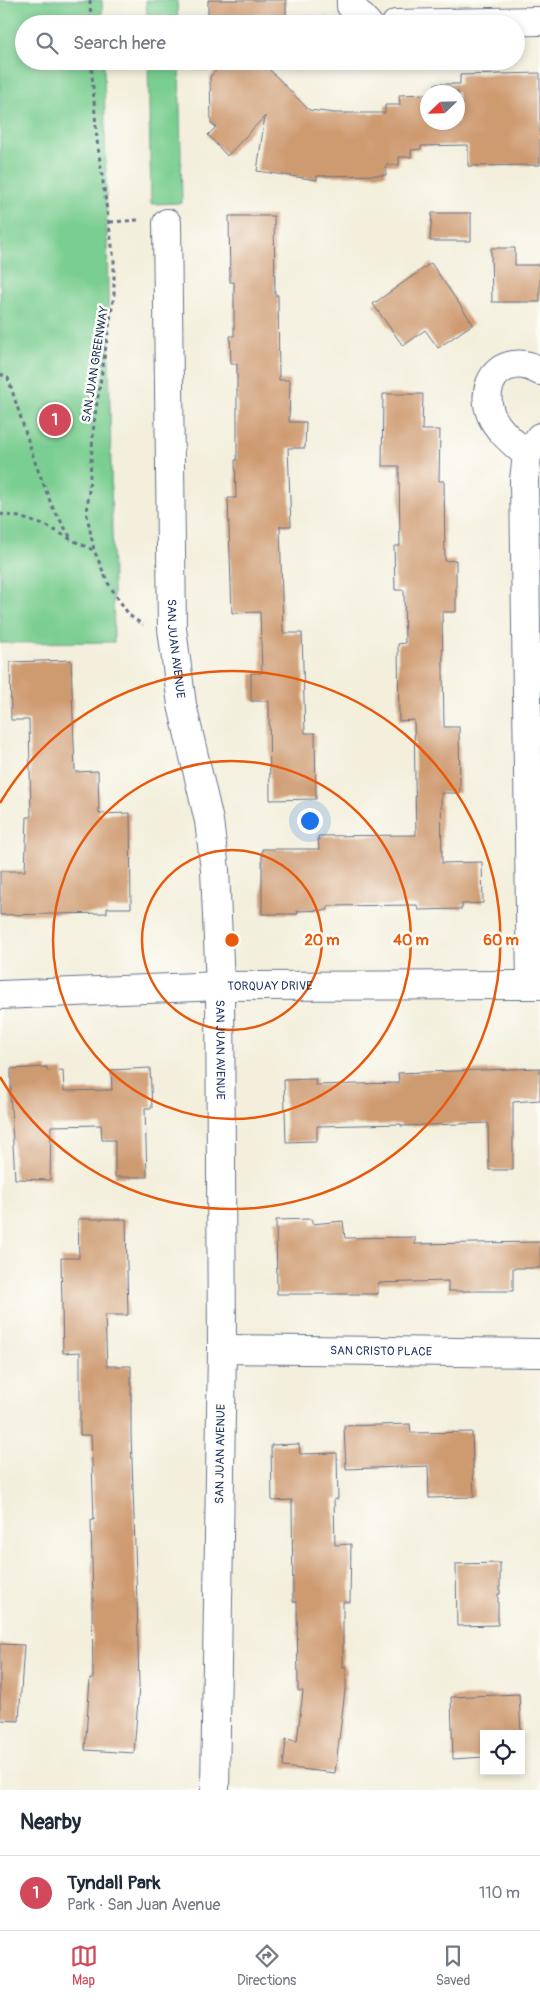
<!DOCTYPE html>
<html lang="en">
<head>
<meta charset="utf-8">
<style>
  body { margin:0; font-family:Pangolin,sans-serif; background:#f6f6f7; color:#1f2937 }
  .controls { position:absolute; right:15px; bottom:15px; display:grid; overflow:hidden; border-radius:0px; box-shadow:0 2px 8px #0003 }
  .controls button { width:45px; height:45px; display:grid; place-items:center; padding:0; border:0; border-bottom:1px solid #e0e1e3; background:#fff; color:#1f2937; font:25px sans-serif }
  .compass { position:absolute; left:420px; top:85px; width:45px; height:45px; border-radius:50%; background:#fff; box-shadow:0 2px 8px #0003; rotate:247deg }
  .you { position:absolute; left:309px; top:820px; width:18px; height:18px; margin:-12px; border:4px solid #fff; border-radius:50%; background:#1a73e8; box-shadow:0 0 0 8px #1a73e833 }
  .badge { display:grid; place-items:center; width:32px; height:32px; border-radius:50%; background:#d1495b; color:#fff; font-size:16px; font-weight:700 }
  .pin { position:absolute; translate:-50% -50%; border:2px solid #fff; box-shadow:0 1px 5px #0006 }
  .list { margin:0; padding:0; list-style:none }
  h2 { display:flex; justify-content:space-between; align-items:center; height:65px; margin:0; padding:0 20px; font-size:21px }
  h2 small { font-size:16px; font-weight:400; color:#747a83 }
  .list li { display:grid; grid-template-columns:32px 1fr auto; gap:15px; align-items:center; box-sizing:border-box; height:75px; padding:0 20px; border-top:1px solid #e0e1e3 }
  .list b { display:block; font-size:19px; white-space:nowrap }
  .list p { margin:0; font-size:16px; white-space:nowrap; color:#747a83 }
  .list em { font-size:16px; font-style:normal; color:#747a83 }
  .icon { flex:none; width:28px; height:28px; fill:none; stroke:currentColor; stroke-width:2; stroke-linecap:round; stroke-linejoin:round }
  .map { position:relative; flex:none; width:540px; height:1790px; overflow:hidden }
  .search { position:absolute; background:#fff; box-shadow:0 2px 8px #0003; left:15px; right:15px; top:15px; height:55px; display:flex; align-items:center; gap:12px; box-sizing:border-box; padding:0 18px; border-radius:28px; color:#747a83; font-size:19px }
  .sheet { height:140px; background:#fff }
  nav { display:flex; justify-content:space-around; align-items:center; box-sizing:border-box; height:70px; border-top:1px solid #e0e1e3; background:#fff; font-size:14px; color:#747a83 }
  nav a { display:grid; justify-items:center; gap:2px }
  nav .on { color:#d1495b }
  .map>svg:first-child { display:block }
  .green { fill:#7ace91; stroke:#4a7e78 }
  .building { fill:#ce9a6f }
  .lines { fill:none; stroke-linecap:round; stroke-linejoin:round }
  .minor-casing { stroke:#67728a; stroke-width:30 }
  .path { stroke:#67728a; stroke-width:3; stroke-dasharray:4 4; stroke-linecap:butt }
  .minor { stroke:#fff; stroke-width:28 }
  .ring { fill:none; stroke:#e8590c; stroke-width:2.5 }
  .labels { text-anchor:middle; stroke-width:5; stroke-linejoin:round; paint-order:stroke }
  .street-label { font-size:12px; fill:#1b2f5e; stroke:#fdfcf7 }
  .centre { fill:#e8590c; stroke:#fdfcf7; stroke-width:2.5 }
  .ring-label { font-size:15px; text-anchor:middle; font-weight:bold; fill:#e8590c; stroke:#fdfcf7; stroke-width:5; stroke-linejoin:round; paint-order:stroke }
</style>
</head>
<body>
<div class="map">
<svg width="540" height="1790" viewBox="0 0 540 1790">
  <rect width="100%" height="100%" fill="#fdfcf7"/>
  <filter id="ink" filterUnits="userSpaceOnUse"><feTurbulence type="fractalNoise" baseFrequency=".02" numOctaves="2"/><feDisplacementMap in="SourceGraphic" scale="10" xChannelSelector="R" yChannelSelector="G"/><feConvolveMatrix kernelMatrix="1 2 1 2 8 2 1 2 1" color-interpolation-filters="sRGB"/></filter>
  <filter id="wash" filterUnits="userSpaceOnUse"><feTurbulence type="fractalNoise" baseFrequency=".0096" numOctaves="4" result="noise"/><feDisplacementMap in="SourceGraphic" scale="20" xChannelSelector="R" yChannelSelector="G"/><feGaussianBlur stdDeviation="1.12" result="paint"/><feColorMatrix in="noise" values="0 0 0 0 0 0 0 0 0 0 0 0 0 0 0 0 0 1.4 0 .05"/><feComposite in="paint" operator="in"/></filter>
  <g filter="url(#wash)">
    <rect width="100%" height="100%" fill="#f3efdc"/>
    <path class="green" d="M 0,0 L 102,0 L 103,24 L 24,24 L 24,61 L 104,61 L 114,642 L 0,643 Z
      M 146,0 L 177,0 L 178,24 L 147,24 Z
      M 148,61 L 179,61 L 182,203 L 151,204 Z"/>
    <g id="blocks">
      <path class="building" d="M 208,0 L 286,0 L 286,21 L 208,23 Z
        M 225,61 L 261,61 L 309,110 L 335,113 L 385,113 L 385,105 L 400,105 L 399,95 L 428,94 L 428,122 L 458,122 L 458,92 L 435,92 L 435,84 L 460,84 L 460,75 L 540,73 L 540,165 L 468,166 L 468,145 L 421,146 L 421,149 L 411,150 L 411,157 L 399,157 L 399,165 L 386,165 L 386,175 L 317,176 L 317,180 L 257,171 L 265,116 L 227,156 L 208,135 L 216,127 L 211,123 L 210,77 Z
        M 432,213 L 471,213 L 471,241 L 430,241 Z
        M 229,216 L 274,216 L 275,295 L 278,295 L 279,380 L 290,380 L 289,422 L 306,422 L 305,448 L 288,448 L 291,526 L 280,526 L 283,633 L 302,633 L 305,733 L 315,733 L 316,799 L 270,800 L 269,701 L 251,701 L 251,673 L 262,673 L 260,612 L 232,613 L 228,498 L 236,498 L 235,460 L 237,460 L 237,364 L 231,364 L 230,336 L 234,336 L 234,282 L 230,282 Z
        M 491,248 L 515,248 L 515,265 L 540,265 L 540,302 L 492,302 Z
        M 431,263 L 473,324 L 438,348 L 425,330 L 403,346 L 373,304 Z
        M 383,394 L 423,394 L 422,430 L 440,430 L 439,481 L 444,481 L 445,561 L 456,560 L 456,612 L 442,612 L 444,727 L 459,727 L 460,793 L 441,793 L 442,863 L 482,862 L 483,903 L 462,904 L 462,909 L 418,910 L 417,905 L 328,906 L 328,910 L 297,911 L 298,914 L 262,914 L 262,849 L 319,849 L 318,836 L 416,835 L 414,720 L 399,721 L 398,644 L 405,643 L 404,590 L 395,590 L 394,546 L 400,546 L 399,466 L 382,466 Z
        M 71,660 L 75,772 L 98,771 L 99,814 L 130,813 L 131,908 L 107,908 L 107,913 L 0,915 L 0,871 L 25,871 L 27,817 L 31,817 L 29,720 L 11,720 L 10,662 Z
        M 47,1067 L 47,1071 L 63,1070 L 64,1091 L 112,1090 L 111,1070 L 150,1068 L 152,1108 L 145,1108 L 147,1177 L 115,1177 L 115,1140 L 102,1140 L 101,1125 L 51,1126 L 50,1180 L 15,1179 L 10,1091 L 11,1091 L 11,1069 Z
        M 540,1068 L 540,1100 L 513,1102 L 513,1170 L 489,1170 L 488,1123 L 401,1126 L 401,1124 L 317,1126 L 317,1141 L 286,1142 L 284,1080 L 316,1079 L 315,1085 L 399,1083 L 398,1073 Z
        M 78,1219 L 126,1219 L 128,1315 L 105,1315 L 107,1366 L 131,1366 L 131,1434 L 137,1601 L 139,1686 L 134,1753 L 85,1750 L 90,1679 L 93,1679 L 92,1601 L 93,1601 L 91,1520 L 94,1520 L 91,1435 L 80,1435 L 80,1352 L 63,1353 L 61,1258 L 79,1258 Z
        M 312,1219 L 312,1224 L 343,1221 L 345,1238 L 415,1237 L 415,1244 L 540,1242 L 540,1268 L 513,1268 L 513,1291 L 448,1291 L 448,1281 L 378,1283 L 378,1294 L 277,1294 L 276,1220 Z
        M 410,1424 L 411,1433 L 472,1432 L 474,1497 L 429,1498 L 428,1466 L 346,1469 L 344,1426 Z
        M 299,1444 L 300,1454 L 337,1453 L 338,1499 L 334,1499 L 335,1545 L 351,1544 L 350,1602 L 343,1602 L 343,1667 L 346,1666 L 346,1690 L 345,1690 L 335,1773 L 283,1767 L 286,1739 L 297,1741 L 303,1691 L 298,1691 L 297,1602 L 293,1602 L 292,1500 L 272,1501 L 271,1445 Z
        M 500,1563 L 500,1594 L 498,1594 L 498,1625 L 457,1626 L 456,1564 Z
        M 0,1644 L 24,1645 L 19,1721 L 0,1720 Z
        M 519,1694 L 521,1734 L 484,1734 L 484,1757 L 453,1759 L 451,1697 Z"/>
    </g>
  </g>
  <g filter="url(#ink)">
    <use href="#blocks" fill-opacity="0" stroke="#67728a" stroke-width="1"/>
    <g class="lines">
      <defs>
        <g id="minor">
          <path d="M 351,0 L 351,6 L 368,24"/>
          <path d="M 396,24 L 540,21"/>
          <path id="s1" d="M 167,223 L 172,629 L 182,705 L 209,821 L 215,870 L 220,986 L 222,1349 L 215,1790"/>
          <path d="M 527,455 C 514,443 498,431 491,415 C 483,395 489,368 514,365 C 524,363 532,367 540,371"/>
          <path d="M 531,985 L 524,480 L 527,455 L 540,437"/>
          <path id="s2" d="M 0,995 L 220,986 L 540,985"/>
          <path id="s3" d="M 222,1349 L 540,1353"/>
        </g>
      </defs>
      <use href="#minor" class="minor-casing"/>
      <path class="path" d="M 90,0 L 91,24
        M 302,24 L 325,16
        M 91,61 L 97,140 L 114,260 L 114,295 L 94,422 L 87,515 L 94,550 L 108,583 L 129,615 L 143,625
        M 110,222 L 139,220
        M 0,374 L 8,378 L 36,465 L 52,506 L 72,540
        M 0,514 L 19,517 L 47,526 L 72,540 L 93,550"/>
      <use href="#minor" class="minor"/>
    </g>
  </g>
  <g class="ring">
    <circle cx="232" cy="940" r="90"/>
    <circle cx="232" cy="940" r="179"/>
    <path d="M0 803A269 269 0 1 1 0 1077"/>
  </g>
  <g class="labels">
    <g class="street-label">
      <text transform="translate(95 364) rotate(-81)" y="4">SAN JUAN GREENWAY</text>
      <text dy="4" stroke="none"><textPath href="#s1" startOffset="426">SAN JUAN AVENUE</textPath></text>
      <text dy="4" stroke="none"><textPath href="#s2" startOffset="270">TORQUAY DRIVE</textPath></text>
      <text dy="4" stroke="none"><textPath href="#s1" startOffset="831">SAN JUAN AVENUE</textPath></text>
      <text dy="4" stroke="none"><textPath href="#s3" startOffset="159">SAN CRISTO PLACE</textPath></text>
      <text transform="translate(220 1454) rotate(-89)" y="4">SAN JUAN AVENUE</text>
    </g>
  </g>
  <circle cx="232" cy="940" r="8" class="centre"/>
  <g class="ring-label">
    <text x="322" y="945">20 m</text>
    <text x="411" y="945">40 m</text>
    <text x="501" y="945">60 m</text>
  </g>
</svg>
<div class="controls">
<button><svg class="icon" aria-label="locate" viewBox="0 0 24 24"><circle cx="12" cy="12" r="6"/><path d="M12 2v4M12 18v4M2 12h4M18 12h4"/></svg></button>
</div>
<svg class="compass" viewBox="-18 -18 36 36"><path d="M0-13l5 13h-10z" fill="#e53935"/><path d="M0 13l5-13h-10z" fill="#747a83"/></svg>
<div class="you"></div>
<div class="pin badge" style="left:55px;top:420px">1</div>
<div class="search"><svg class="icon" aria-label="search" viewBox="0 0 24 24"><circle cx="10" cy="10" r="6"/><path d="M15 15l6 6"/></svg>Search here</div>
</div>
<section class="sheet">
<h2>Nearby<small></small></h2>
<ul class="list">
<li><span class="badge">1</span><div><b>Tyndall Park</b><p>Park · San Juan Avenue</p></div><em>110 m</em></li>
</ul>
</section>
<nav>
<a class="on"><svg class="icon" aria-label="map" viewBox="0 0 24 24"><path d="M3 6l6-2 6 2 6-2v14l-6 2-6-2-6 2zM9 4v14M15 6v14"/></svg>Map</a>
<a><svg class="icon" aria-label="directions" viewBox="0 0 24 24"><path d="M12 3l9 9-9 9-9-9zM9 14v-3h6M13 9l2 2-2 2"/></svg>Directions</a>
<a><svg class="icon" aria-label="saved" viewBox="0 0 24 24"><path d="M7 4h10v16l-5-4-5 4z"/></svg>Saved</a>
</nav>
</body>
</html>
